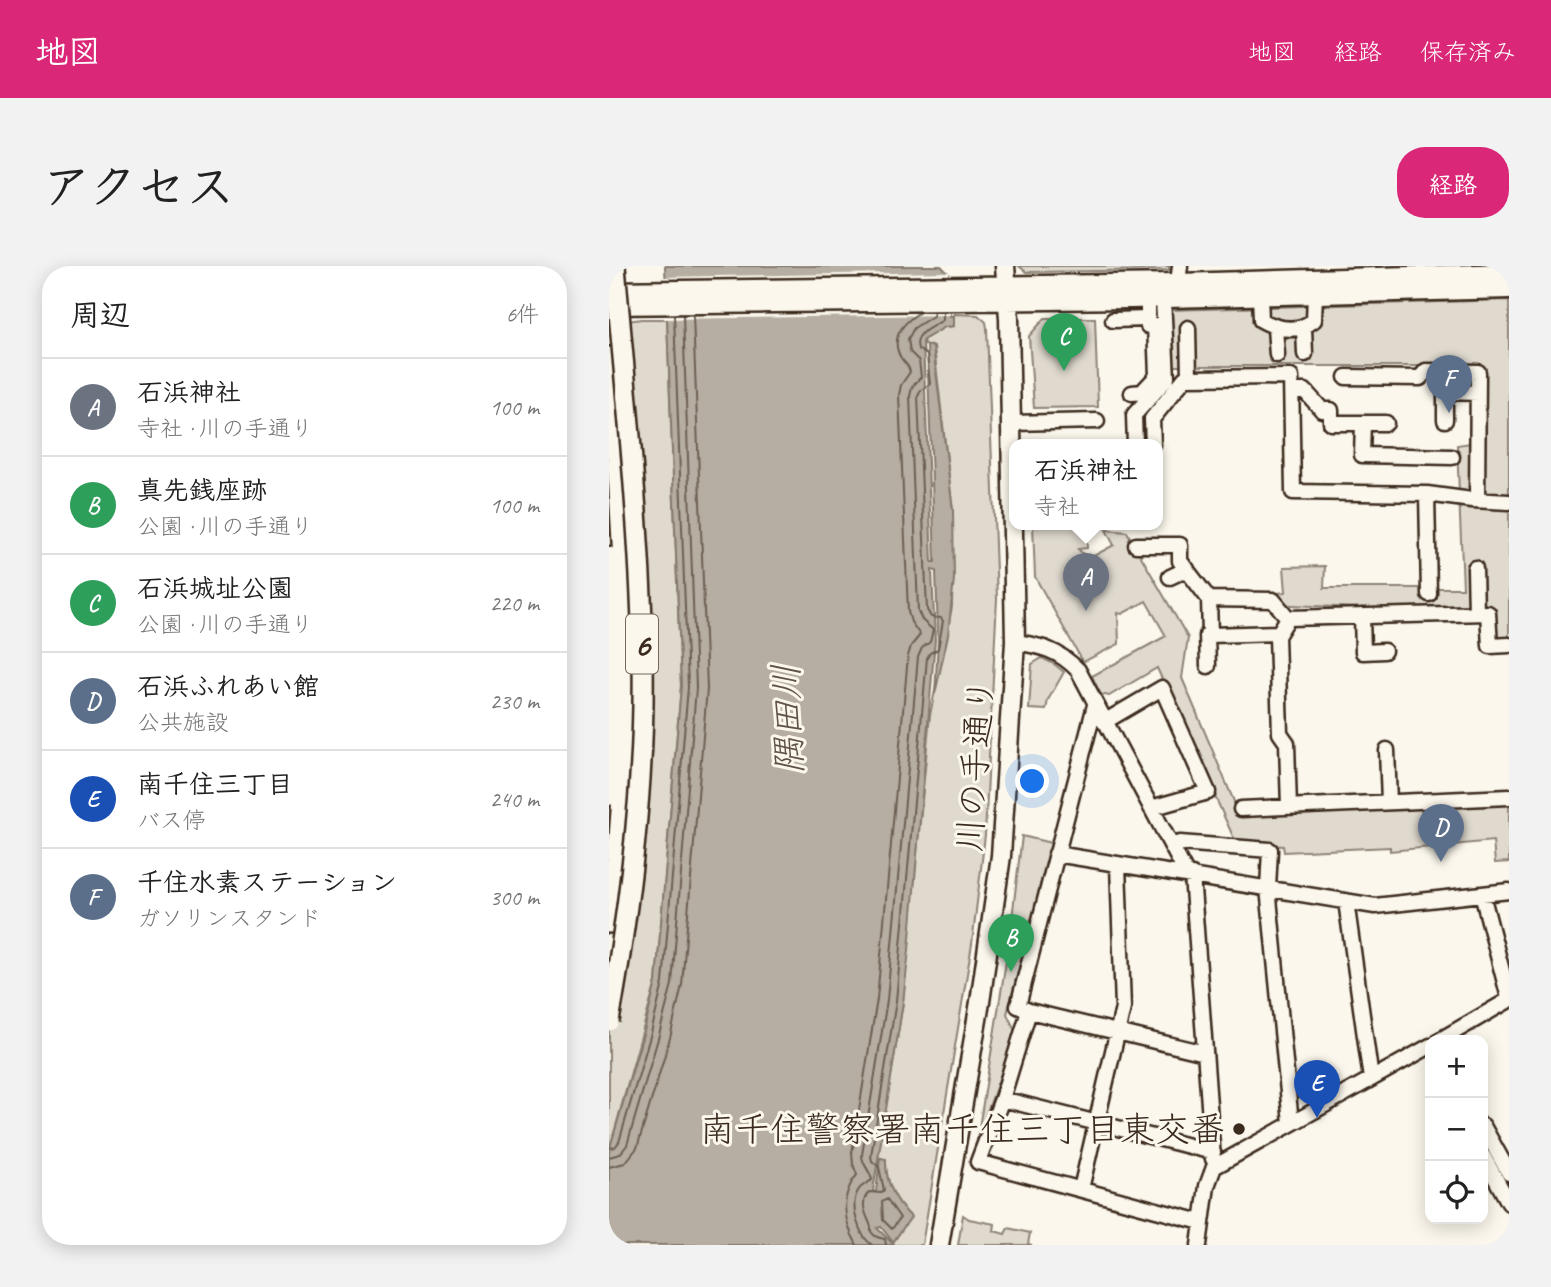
<!DOCTYPE html>
<html lang="ja">
<head>
<meta charset="utf-8">
<style>
  body { margin:0; font-family:Caveat,"Klee One",sans-serif; background:#f2f2f2; color:#222 }
  .controls { position:absolute; right:21px; bottom:21px; display:grid; overflow:hidden; border-radius:14px; box-shadow:0 4px 18px #0003 }
  .controls button { width:63px; height:63px; display:grid; place-items:center; padding:0; border:0; border-bottom:2px solid #e0e0e0; background:#fff; color:#222; font:35px sans-serif }
  .you { position:absolute; left:424px; top:516px; width:24px; height:24px; margin:-18px; border:5px solid #fff; border-radius:50%; background:#1a73e8; box-shadow:0 0 0 10px #1a73e833 }
  .badge { display:grid; place-items:center; width:46px; height:46px; border-radius:50%; background:#db2777; color:#fff; font-size:23px; font-weight:700 }
  .pin { position:absolute; translate:-50% -58px; filter:drop-shadow(0 2px 4px #0008) }
  .pin::after { content:''; position:absolute; top:37px; width:24px; height:21px; background:inherit; clip-path:polygon(0 0,100% 0,50% 100%) }
  .popup { position:absolute; left:400px; top:173px; width:154px; height:91px; box-sizing:border-box; display:grid; place-content:center; border-radius:14px; background:#fff; filter:drop-shadow(0 2px 5px #0005); font-size:23px; white-space:nowrap; color:#767676 }
  .popup b { font-size:26px; color:#222 }
  .popup::after { content:''; position:absolute; left:50%; top:100%; margin-left:-14px; border:14px solid transparent; border-top-color:#fff }
  .list { margin:0; padding:0; list-style:none }
  h2 { display:flex; justify-content:space-between; align-items:center; height:91px; margin:0; padding:0 28px; font-size:30px }
  h2 small { font-size:23px; font-weight:400; color:#767676 }
  .list li { display:grid; grid-template-columns:46px 1fr auto; gap:21px; align-items:center; box-sizing:border-box; height:98px; padding:0 28px; border-top:2px solid #e0e0e0 }
  .list b { display:block; font-size:26px; white-space:nowrap }
  .list p { margin:0; font-size:23px; white-space:nowrap; color:#767676 }
  .list em { font-size:23px; font-style:normal; color:#767676 }
  .icon { flex:none; width:38px; height:38px; fill:none; stroke:currentColor; stroke-width:2; stroke-linecap:round; stroke-linejoin:round }
  .map { position:relative; flex:none; width:900px; height:979px; overflow:hidden; border-radius:28px }
  header { display:flex; align-items:center; gap:42px; box-sizing:border-box; height:98px; padding:0 35px; background:#db2777; color:#fff }
  header strong { font-size:33px }
  nav { display:flex; gap:38px; margin-inline-start:auto; font-size:24px }
  .intro { display:flex; align-items:center; justify-content:space-between; box-sizing:border-box; height:168px; padding:0 42px }
  h1 { margin:0; font-size:49px }
  .button { padding:18px 32px; border-radius:28px; background:#db2777; color:#fff; font-size:24px; font-weight:700 }
  main { display:flex; gap:42px; padding:0 42px }
  aside { flex:1; background:#fff; border-radius:28px; box-shadow:0 4px 18px #0003 }
  .map>svg:first-child { display:block }
  .green { fill:#dfd9ce; stroke:#8d8276; stroke-width:2 }
  .water { fill:#b6aea2; stroke:#85796d; stroke-width:2 }
  .pier { fill:#fbf7ec }
  .lines { fill:none; stroke-linecap:round; stroke-linejoin:round }
  .shore { stroke:#6c5f53; stroke-width:2 }
  .minor-casing { stroke:#3b2a1e; stroke-width:19 }
  .major-casing { stroke:#3b2a1e; stroke-width:23 }
  .highway-casing { stroke:#3b2a1e; stroke-width:24 }
  .minor { stroke:#fbf7ec; stroke-width:14 }
  .major { stroke:#fbf7ec; stroke-width:18 }
  .highway { stroke:#fbf7ec; stroke-width:19 }
  .highway-bridge-casing { stroke:#3b2a1e; stroke-width:24; stroke-linecap:butt }
  .highway-bridge { stroke:#fbf7ec; stroke-width:19 }
  .poi-dot { fill:#3b2a1e; stroke:#fbf7ec; stroke-width:2.5 }
  .labels { text-anchor:middle; stroke-width:6; stroke-linejoin:round; paint-order:stroke }
  .shield { fill:#fbf7ec; stroke:#75685c; stroke-width:2 }
  .shield-label { font-size:33px; font-weight:bold; fill:#3b2a1e }
  .street-label { font-size:35px; fill:#3b2a1e; stroke:#fbf7ec }
  .poi-label { font-size:35px; fill:#3b2a1e; stroke:#fbf7ec; text-anchor:end }
  .water-label { font-size:37px; font-style:italic; fill:#605246; stroke:#fbf7ec }
</style>
</head>
<body>
<header>
<strong>地図</strong>
<nav><a>地図</a><a>経路</a><a>保存済み</a></nav>
</header>
<div class="intro"><h1>アクセス</h1><a class="button">経路</a></div>
<main>
<aside>
<h2>周辺<small>6件</small></h2>
<ul class="list">
<li><span class="badge" style="background:#6b7280">A</span><div><b>石浜神社</b><p>寺社 · 川の手通り</p></div><em>100 m</em></li>
<li><span class="badge" style="background:#2e9e5b">B</span><div><b>真先銭座跡</b><p>公園 · 川の手通り</p></div><em>100 m</em></li>
<li><span class="badge" style="background:#2e9e5b">C</span><div><b>石浜城址公園</b><p>公園 · 川の手通り</p></div><em>220 m</em></li>
<li><span class="badge" style="background:#5c6f8a">D</span><div><b>石浜ふれあい館</b><p>公共施設</p></div><em>230 m</em></li>
<li><span class="badge" style="background:#1a4fb4">E</span><div><b>南千住三丁目</b><p>バス停</p></div><em>240 m</em></li>
<li><span class="badge" style="background:#5c6f8a">F</span><div><b>千住水素ステーション</b><p>ガソリンスタンド</p></div><em>300 m</em></li>
</ul>
</aside>
<div class="map">
<svg width="900" height="979" viewBox="0 0 900 979">
  <rect width="100%" height="100%" fill="#fbf7ec"/>
  <filter id="ink" filterUnits="userSpaceOnUse"><feTurbulence type="fractalNoise" baseFrequency=".0143" numOctaves="2"/><feDisplacementMap in="SourceGraphic" scale="14" xChannelSelector="R" yChannelSelector="G"/><feConvolveMatrix kernelMatrix="1 2 1 2 8 2 1 2 1" color-interpolation-filters="sRGB"/></filter>
  <g filter="url(#ink)">
    <path class="green" d="M 410,0 L 560,0 L 560,4 L 417,6 Z
      M 900,34 L 900,374 L 887,375 L 882,348 L 661,338 L 661,328 L 677,326 L 675,301 L 716,300 L 715,322 L 854,322 L 848,179 L 862,177 L 863,100 L 565,100 L 562,44 Z
      M 345,48 L 369,49 L 377,56 L 378,62 L 388,333 L 376,569 L 363,678 L 313,979 L 285,979 L 283,978 L 301,951 C 286,935 276,916 277,894 L 269,891 L 294,736 L 321,449 L 343,341 L 344,245 L 325,81 L 315,78 L 314,74 L 336,61 L 345,60 Z
      M 436,52 L 486,52 L 489,141 L 425,142 L 420,70 Z
      M 32,53 L 58,53 L 72,420 L 47,716 L 0,885 L 0,716 L 9,659 L 6,57 Z
      M 424,259 L 477,259 L 478,282 L 469,283 L 479,293 L 505,279 L 497,264 L 518,266 L 579,372 L 573,412 L 629,545 L 900,538 L 900,596 L 886,597 L 884,575 L 781,585 L 781,581 L 675,586 L 674,580 L 627,577 L 548,402 L 500,430 L 491,428 L 483,410 L 557,370 L 537,335 L 513,348 L 509,347 L 510,378 L 474,396 L 426,311 Z
      M 433,392 L 445,398 L 455,406 L 439,434 L 437,444 L 420,443 L 423,398 Z
      M 413,570 L 442,577 L 398,748 L 407,766 L 368,874 L 400,677 Z
      M 354,949 L 360,953 L 386,958 L 385,965 L 396,968 L 399,962 L 421,967 L 419,978 L 423,979 L 349,979 Z"/>
    <path class="water" d="M 56,0 L 332,0 L 340,8 L 341,50 L 345,50 L 345,60 L 336,61 L 314,74 L 323,296 L 326,296 L 318,79 L 324,81 L 344,245 L 345,313 L 339,369 L 326,428 L 329,374 L 327,305 L 323,304 L 326,374 L 300,684 L 294,736 L 264,925 L 267,926 L 271,892 L 277,893 C 276,916 286,935 302,951 L 284,976 L 272,961 L 268,962 L 285,979 L 0,979 L 0,885 L 35,765 L 47,716 L 72,420 Z"/>
    <path class="pier" d="M 340,6 L 341,49 L 55,53 L 53,11 Z"/>
    <g class="lines">
      <path class="shore" d="M 0,882 L 6,881 L 10,876 L 42,767 L 54,717 L 79,421 L 65,49
        M 0,891 L 11,888 L 18,879 L 50,769 L 63,718 L 87,422 L 74,49
        M 0,901 L 16,897 L 28,882 L 61,772 L 73,719 L 98,423 L 84,49
        M 278,933 L 291,952 L 283,963 L 274,954 L 273,936 Z
        M 248,979 C 235,956 230,930 248,909 L 244,898 L 243,887 L 268,733 L 299,390 L 302,380 L 311,369 L 302,356 L 299,346 L 290,129 L 292,119 L 301,106 C 300,99 296,98 292,92 C 280,71 295,56 311,46
        M 263,979 C 250,970 240,940 249,925 C 252,919 259,917 263,914 C 261,904 253,899 253,889 L 278,734 L 309,391 L 313,382 L 321,376 L 324,364 L 313,354 L 309,345 L 301,130 L 303,121 L 312,111 L 310,95 L 301,86 L 299,73 L 305,62 L 324,50 L 325,46
        M 277,979 L 276,973 C 272,972 268,972 265,969 C 259,964 264,965 261,958 C 257,948 250,937 260,926 L 272,927 L 275,924 L 270,901 L 263,895 L 262,890 L 287,735 L 318,392 L 321,387 L 329,383 L 334,355 L 332,352 L 322,351 L 318,344 L 309,130 L 312,124 L 321,118 L 318,89 L 309,83 C 304,67 322,62 334,54 L 334,46"/>
      <defs>
        <path id="minor" d="M 569,17 L 571,0
          M 651,29 L 652,54 C 670,64 689,67 705,54 L 706,28
          M 504,54 L 539,53 L 539,32
          M 579,62 L 580,112
          M 666,62 L 668,89
          M 695,62 L 696,88
          M 737,111 L 811,112 L 817,105 L 869,106 L 868,234
          M 683,125 L 696,125 L 713,144 L 722,144 L 722,157 L 754,157 L 753,189 L 843,191
          M 523,127 L 533,126 L 548,110 L 546,59 L 539,60 L 539,53
          M 836,154 L 836,126 L 869,127
          M 403,157 L 488,155
          M 754,157 L 777,157
          M 526,179 L 525,149 L 558,112 L 554,32
          M 544,179 L 543,153 L 576,112 L 682,111 L 684,226 L 818,228
          M 527,279 L 571,279 L 571,295 L 600,333 L 664,334 L 679,352 L 879,347 L 881,380 L 900,379
          M 0,288 C 7,370 5,451 0,532
          M 866,302 L 867,347
          M 561,311 L 578,303
          M 820,328 L 818,228 L 863,234 L 900,236
          M 600,333 L 601,369 L 669,367
          M 753,350 L 754,386 L 775,385
          M 679,352 L 668,370 L 671,467 L 678,477 L 680,541
          M 406,376 C 433,380 449,384 469,404 L 578,609
          M 599,400 L 598,369 L 601,369
          M 486,439 L 409,740 L 420,745 L 393,833 L 604,886
          M 495,456 L 553,422 L 599,526 L 542,542
          M 778,484 L 780,536
          M 632,543 L 900,531
          M 563,579 L 571,577 L 661,584 L 659,622 L 682,857
          M 447,588 L 766,640 L 900,625
          M 583,609 L 604,893
          M 873,628 L 900,732
          M 737,635 L 762,813
          M 420,745 L 596,787
          M 831,774 L 900,734
          M 393,833 L 369,896 L 592,956
          M 874,860 L 900,907
          M 874,890 L 900,937
          M 472,923 L 514,742 L 509,599
          M 590,979 L 598,920 L 605,901 L 821,780"/>
        <path id="major" d="M 0,25 L 569,17 L 900,7
          M 0,39 L 522,33 L 900,23
          M 330,979 L 371,736 L 392,590 L 406,376 L 400,52 L 396,0"/>
        <path id="highway" d="M 0,91 C 16,279 28,469 0,657"/>
      </defs>
      <use href="#minor" class="minor-casing"/>
      <use href="#major" class="major-casing"/>
      <use href="#highway" class="highway-casing"/>
      <use href="#minor" class="minor"/>
      <use href="#major" class="major"/>
      <use href="#highway" class="highway"/>
      <defs>
        <path id="highway-bridge" d="M 0,755 C 21,636 36,517 34,396 C 32,264 17,132 6,0"/>
      </defs>
      <use href="#highway-bridge" class="highway-bridge-casing"/>
      <use href="#highway-bridge" class="highway-bridge"/>
    </g>
  </g>
  <circle class="poi-dot" cx="630" cy="863" r="7"/>
  <g class="labels">
    <rect class="shield" x="17" y="348.5" width="32" height="59" rx="5"/>
    <g class="shield-label">
      <text x="33" y="390">6</text>
    </g>
    <g class="street-label">
      <text transform="translate(366 499) rotate(-86)" y="12">川の手通り</text>
    </g>
    <g class="poi-label">
      <text x="616" y="875">南千住警察署南千住三丁目東交番</text>
    </g>
    <g class="water-label">
      <text transform="translate(178 453) rotate(-92)" y="13">隅田川</text>
    </g>
  </g>
</svg>
<div class="controls">
<button>+</button>
<button>−</button>
<button><svg class="icon" aria-label="locate" viewBox="0 0 24 24"><circle cx="12" cy="12" r="6"/><path d="M12 2v4M12 18v4M2 12h4M18 12h4"/></svg></button>
</div>
<div class="you"></div>
<div class="pin badge" style="left:477px;top:345px;background:#6b7280">A</div>
<div class="popup"><b>石浜神社</b>寺社</div>
<div class="pin badge" style="left:402px;top:706px;background:#2e9e5b">B</div>
<div class="pin badge" style="left:455px;top:105px;background:#2e9e5b">C</div>
<div class="pin badge" style="left:832px;top:596px;background:#5c6f8a">D</div>
<div class="pin badge" style="left:708px;top:852px;background:#1a4fb4">E</div>
<div class="pin badge" style="left:840px;top:147px;background:#5c6f8a">F</div>
</div>
</main>
</body>
</html>
